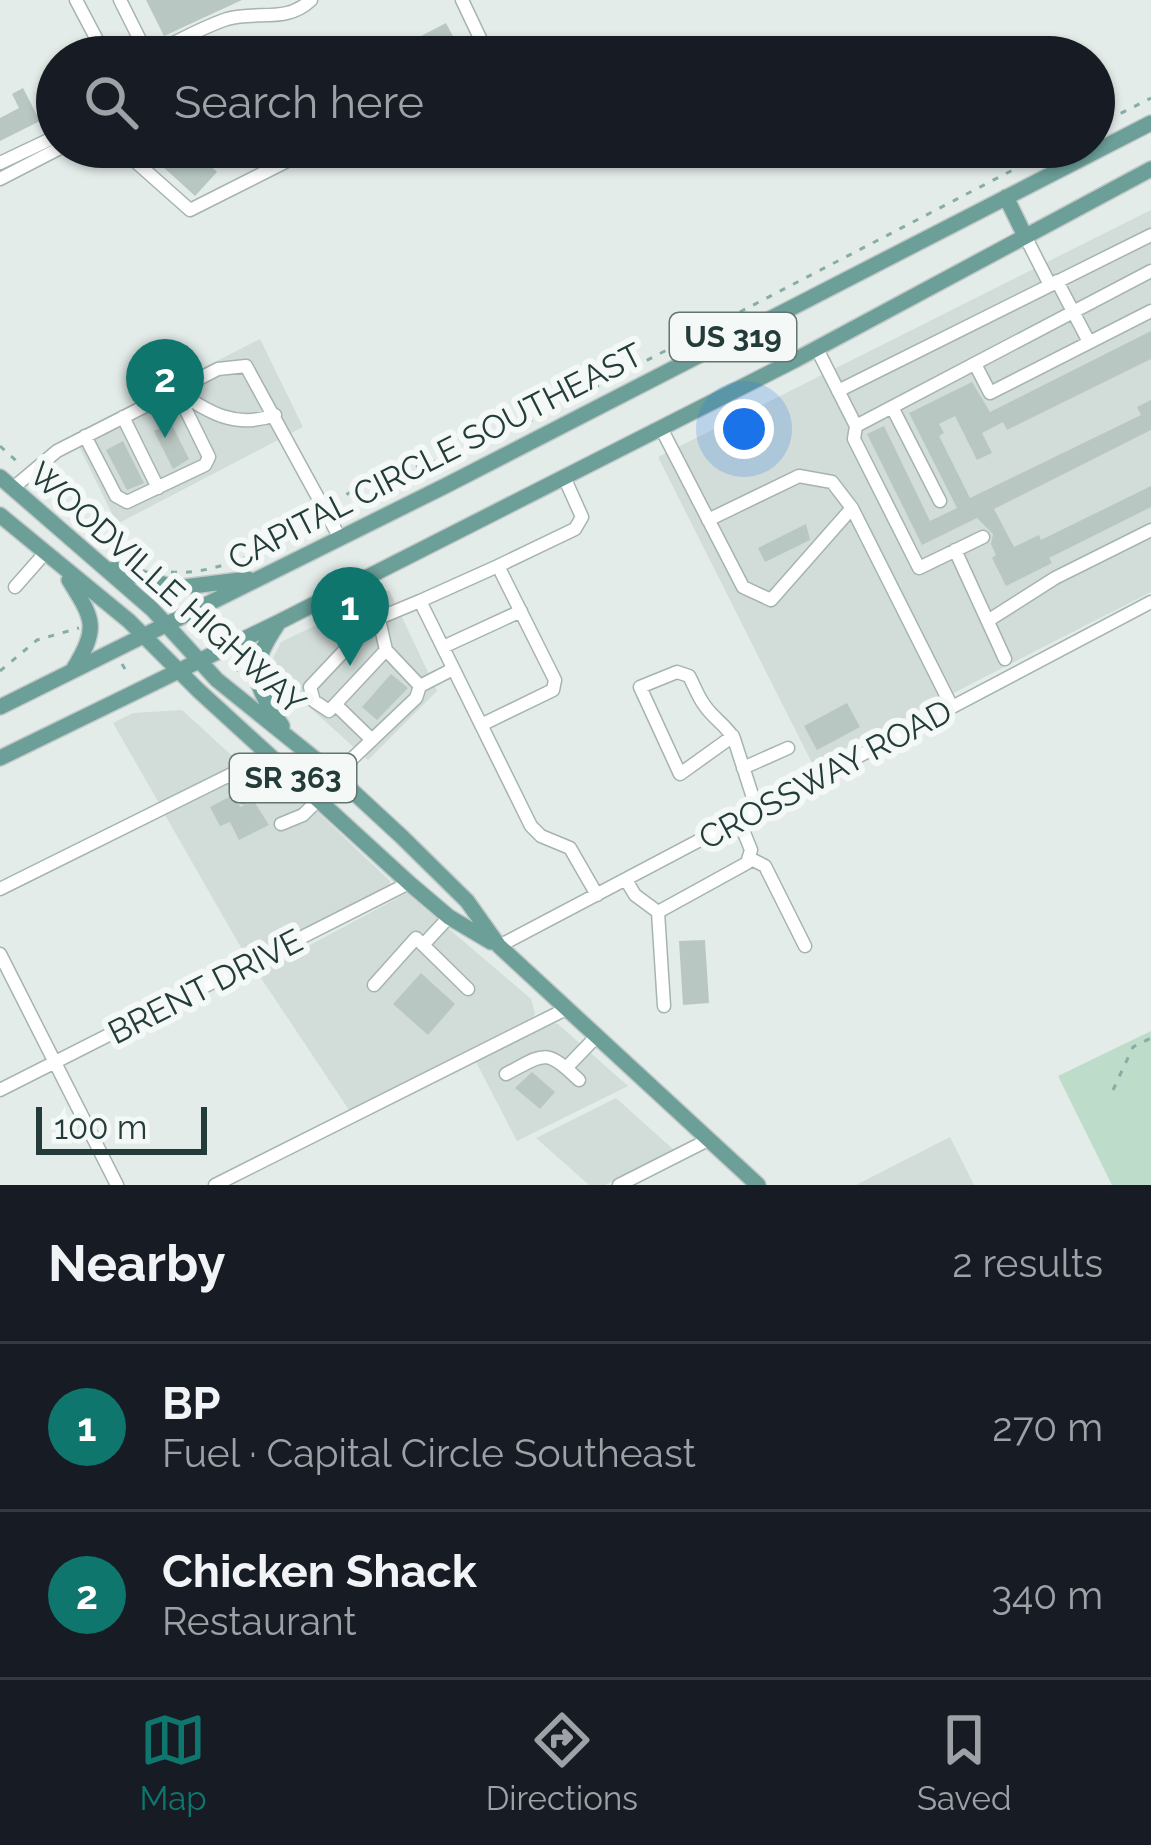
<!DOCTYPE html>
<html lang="en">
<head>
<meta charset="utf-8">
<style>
  body { margin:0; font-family:Raleway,sans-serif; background:#20242c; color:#f1f3f6 }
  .scale { position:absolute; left:36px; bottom:30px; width:171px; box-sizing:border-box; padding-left:12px; border:6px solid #243c39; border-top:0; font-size:33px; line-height:42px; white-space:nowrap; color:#243c39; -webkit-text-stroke:9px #f4f9f7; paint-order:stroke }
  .you { position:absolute; left:744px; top:429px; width:42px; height:42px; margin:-30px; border:9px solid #fff; border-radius:50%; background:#1a73e8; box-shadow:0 0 0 18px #1a73e833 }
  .badge { display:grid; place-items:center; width:78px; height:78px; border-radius:50%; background:#0f766e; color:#fff; font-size:39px; font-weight:700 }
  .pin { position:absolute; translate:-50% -99px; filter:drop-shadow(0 3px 6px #0008) }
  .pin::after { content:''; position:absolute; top:63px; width:42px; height:36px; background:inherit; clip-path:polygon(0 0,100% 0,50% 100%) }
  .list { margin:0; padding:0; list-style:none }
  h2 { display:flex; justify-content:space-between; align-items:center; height:156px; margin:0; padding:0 48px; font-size:51px }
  h2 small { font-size:39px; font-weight:400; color:#9ea1a6 }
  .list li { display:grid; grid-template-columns:78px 1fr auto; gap:36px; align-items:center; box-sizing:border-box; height:168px; padding:0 48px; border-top:3px solid #363941 }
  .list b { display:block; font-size:45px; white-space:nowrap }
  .list p { margin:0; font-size:39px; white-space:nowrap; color:#9ea1a6 }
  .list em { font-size:39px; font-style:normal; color:#9ea1a6 }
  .icon { flex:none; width:66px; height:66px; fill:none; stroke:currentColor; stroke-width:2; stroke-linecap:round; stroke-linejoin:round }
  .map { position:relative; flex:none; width:1151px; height:1185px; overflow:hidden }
  .search { position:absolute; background:#171b24; box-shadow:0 3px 9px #0004; left:36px; right:36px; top:36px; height:132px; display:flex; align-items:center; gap:30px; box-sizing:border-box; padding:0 42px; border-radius:66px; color:#9ea1a6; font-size:45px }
  .sheet { height:492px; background:#171b24 }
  nav { display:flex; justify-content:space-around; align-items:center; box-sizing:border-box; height:168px; border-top:3px solid #363941; background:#171b24; font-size:33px; color:#9ea1a6 }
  nav a { display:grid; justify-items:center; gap:6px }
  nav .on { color:#0f766e }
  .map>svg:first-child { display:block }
  .built { fill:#d2dcd8 }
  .green { fill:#bedcca }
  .building { fill:#b9c7c3 }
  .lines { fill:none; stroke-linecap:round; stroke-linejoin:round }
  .minor-casing { stroke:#a6b4b1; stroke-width:15 }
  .major-casing { stroke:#c2c8c8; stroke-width:18 }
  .path { stroke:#86ada6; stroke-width:3; stroke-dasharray:6 9; stroke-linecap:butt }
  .minor { stroke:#fff; stroke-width:12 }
  .major { stroke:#6b9f98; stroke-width:15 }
  .labels { text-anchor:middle; stroke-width:12; stroke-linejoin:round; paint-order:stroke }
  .shield { fill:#f4f9f7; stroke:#627572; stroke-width:3 }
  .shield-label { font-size:30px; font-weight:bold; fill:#243c39 }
  .street-label { font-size:33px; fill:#243c39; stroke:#f4f9f7 }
</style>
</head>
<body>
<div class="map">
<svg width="1151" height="1185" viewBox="0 0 1151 1185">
  <rect width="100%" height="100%" fill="#e3ece9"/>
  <path class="built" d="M 1151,210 L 1151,592 L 813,765 L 658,457 Z
    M 260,339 L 303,427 L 117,524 L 73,434 Z
    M 389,590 L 437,691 L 368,760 L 276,677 L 271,662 L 281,642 Z
    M 182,710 L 239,762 L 159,803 L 113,723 L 133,713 Z
    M 263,766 L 271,768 L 390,881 L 389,887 L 247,958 L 165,815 Z
    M 407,893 L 531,999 L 535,1013 L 531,1022 L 349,1110 L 255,969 L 297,952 Z
    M 552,1023 L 558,1024 L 628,1086 L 517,1141 L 476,1062 Z
    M 616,1098 L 674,1150 L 605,1185 L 589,1185 L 536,1138 Z
    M 950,1137 L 974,1185 L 856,1185 Z"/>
  <path class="green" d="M 1151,1031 L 1151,1185 L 1112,1185 L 1058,1076 Z"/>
  <path class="building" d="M 146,0 L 242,0 L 164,36 Z
    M 446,23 L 464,57 L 381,57 Z
    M 23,88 L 40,121 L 0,141 L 0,118 L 19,108 L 12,94 Z
    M 154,147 L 190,147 L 217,172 L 195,196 L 148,153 Z
    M 1151,331 L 1151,359 L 1007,430 L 1003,422 L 982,433 L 992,453 L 977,460 L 955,416 L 939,424 L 944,433 L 939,436 L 970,498 L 1141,415 L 1137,407 L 1151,400 L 1151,430 L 994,509 L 1014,547 L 1039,535 L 1041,540 L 1151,486 L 1151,507 L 1049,558 L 1052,563 L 1006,586 L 992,558 L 996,555 L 991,544 L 993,534 L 977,518 L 922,545 L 867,434 L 884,426 L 930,521 L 957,508 L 909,413 L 972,382 L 990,412 Z
    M 171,423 L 189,459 L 173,469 L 154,431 Z
    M 123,441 L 144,483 L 127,490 L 106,450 Z
    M 806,524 L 810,540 L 765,562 L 758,548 Z
    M 391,674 L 408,688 L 377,720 L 362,707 Z
    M 847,703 L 860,727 L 817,750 L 804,726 Z
    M 231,796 L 241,807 L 253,800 L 269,825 L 239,840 L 230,822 L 220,826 L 210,807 Z
    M 705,940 L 709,1003 L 683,1005 L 679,941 Z
    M 421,973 L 455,1004 L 428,1035 L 393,1004 Z
    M 532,1072 L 555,1092 L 540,1109 L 515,1088 Z"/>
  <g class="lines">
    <defs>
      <path id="minor" d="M 76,0 L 106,57
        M 120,0 L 148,56
        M 462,0 L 489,57
        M 147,57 C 172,44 200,28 227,19 C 258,10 285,24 311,0
        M 119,147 L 190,210 L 315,147
        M 0,163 L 57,136
        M 0,179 L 62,147
        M 1024,234 L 1050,285
        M 1057,281 L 1089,342
        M 817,349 L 856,426 L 854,439 L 919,568 L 983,537
        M 975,364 L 990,393 L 1151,311
        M 177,391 C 209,413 236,429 275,415
        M 838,391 L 1151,235
        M 892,407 L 940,501
        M 123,417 L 158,488
        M 856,426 L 1151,271
        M 661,428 L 743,587 L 771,600 L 852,508 L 832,482 L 799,476 L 708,520
        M 85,436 L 116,496 L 127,502 L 205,465 L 209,457 L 176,390
        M 13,488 L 57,451 L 218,369 L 246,366 L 340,538
        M 852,508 L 952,707
        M 955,550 L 1005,659
        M 498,566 L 575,529 L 582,517 L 564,477
        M 15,587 L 45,553
        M 420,601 L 498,566 L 555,680 L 553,690 L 481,725
        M 378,615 L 310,687 L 314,701 L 329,711 L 386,650
        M 379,618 L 420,601 L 531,826 L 541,836 L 570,848 L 597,895
        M 989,620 L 1055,578 L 1151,530
        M 443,647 L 521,611
        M 420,686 L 453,669
        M 336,705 L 372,740
        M 733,736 L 680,774 L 640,687 L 677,672 L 689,676 C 694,685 698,697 705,706 C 714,719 726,725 734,739 L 757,810
        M 743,768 L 788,748
        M 232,774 L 243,797
        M 335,775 L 416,698 L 420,686 L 386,650 L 378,615 L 361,580
        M 281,824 L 303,815 L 318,800
        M 749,858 L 765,866 L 805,946
        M 626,880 L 635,895 L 658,912
        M 0,889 L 268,756
        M 658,912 L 747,863 L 751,850 L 739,820
        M 658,912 L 664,1006
        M 423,945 L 449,917
        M 499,946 L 1151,602
        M 0,954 L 117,1185
        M 374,985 L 416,938 L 468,989
        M 566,1068 L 596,1037
        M 506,1074 C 546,1053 545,1048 579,1080
        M 0,1090 L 409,883
        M 215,1185 L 566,1009
        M 619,1185 L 708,1140"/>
      <path id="major" d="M 1006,197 L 1024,234
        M 0,477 L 152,609 L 217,680 L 335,775 L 402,837 L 467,901 L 499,946 L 758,1185
        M 0,515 L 129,621 L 198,690 L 409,883 L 449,917 L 491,942
        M 114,569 L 176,588 L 248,579
        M 69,580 C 94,620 99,627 73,670
        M 277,625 C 247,670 253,683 282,726
        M 0,707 L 445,486 L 1151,123
        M 0,758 L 279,622 L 797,359 L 1151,169"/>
    </defs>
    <use href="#minor" class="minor-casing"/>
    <use href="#major" class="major-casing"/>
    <path class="path" d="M 1094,127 L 1151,98
      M 0,446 L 21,465
      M 41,483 L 117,555
      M 334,503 C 380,468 437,467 488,443 L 1057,147
      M 171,572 C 220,576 278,544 317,516
      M 214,626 L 219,633
      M 122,664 L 125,669
      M 0,671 L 37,640 L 79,628
      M 236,671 L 241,665
      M 1113,1090 L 1133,1047 L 1151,1038"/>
    <use href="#minor" class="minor"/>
    <use href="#major" class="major"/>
  </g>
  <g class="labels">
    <g class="shield">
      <rect x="670" y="313" width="126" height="48" rx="9"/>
      <rect x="230" y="754" width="126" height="48" rx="9"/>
    </g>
    <g class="shield-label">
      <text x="733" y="347">US 319</text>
      <text x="293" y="788">SR 363</text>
    </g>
    <g class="street-label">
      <text transform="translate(435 456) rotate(-27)" y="12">CAPITAL CIRCLE SOUTHEAST</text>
      <text transform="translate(168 588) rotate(42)" y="12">WOODVILLE HIGHWAY</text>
      <text transform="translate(825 774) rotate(-28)" y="12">CROSSWAY ROAD</text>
      <text transform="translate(205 986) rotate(-27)" y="12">BRENT DRIVE</text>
    </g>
  </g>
</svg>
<div class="scale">100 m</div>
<div class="you"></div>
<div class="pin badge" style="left:350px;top:666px">1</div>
<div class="pin badge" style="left:165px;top:438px">2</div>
<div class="search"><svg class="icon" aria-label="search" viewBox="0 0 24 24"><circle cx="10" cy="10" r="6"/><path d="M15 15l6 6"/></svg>Search here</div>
</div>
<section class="sheet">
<h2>Nearby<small>2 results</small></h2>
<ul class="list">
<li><span class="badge">1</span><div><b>BP</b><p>Fuel · Capital Circle Southeast</p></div><em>270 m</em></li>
<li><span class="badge">2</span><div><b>Chicken Shack</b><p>Restaurant</p></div><em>340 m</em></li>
</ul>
</section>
<nav>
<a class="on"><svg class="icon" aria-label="map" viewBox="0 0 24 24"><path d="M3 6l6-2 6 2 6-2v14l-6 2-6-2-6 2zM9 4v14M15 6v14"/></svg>Map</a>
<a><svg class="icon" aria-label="directions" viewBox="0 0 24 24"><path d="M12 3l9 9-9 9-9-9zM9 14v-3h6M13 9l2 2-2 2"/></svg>Directions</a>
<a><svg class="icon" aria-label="saved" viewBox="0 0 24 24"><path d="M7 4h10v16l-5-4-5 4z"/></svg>Saved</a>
</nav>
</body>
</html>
